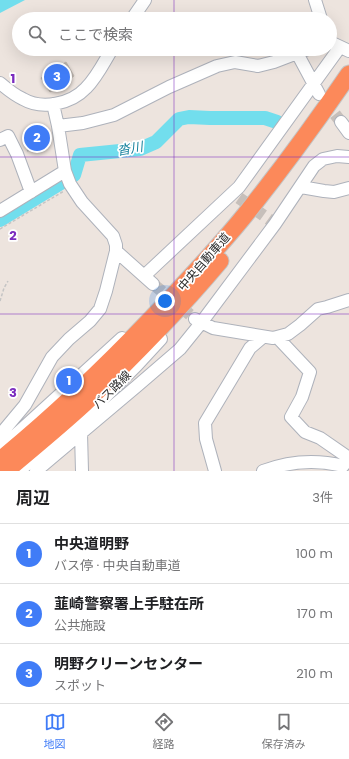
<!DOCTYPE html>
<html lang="ja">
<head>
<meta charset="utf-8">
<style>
  body { margin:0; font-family:Poppins,"Noto Sans JP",sans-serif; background:#f6f6f6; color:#202124 }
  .you { position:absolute; left:165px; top:301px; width:14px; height:14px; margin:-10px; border:3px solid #fff; border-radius:50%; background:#1a73e8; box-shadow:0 0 0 6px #1a73e833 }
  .badge { display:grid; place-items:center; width:26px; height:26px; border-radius:50%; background:#407cf7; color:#fff; font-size:13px; font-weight:700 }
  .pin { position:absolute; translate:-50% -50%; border:2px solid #fff; box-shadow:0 1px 4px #0006 }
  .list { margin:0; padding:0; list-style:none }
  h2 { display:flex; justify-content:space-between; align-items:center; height:52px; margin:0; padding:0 16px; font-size:17px }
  h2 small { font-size:13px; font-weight:400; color:#757577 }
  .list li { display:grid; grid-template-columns:26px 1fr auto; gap:12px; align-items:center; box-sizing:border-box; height:60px; padding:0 16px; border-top:1px solid #e0e0e0 }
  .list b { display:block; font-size:15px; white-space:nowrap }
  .list p { margin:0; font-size:13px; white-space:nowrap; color:#757577 }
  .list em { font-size:13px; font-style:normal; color:#757577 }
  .icon { flex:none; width:22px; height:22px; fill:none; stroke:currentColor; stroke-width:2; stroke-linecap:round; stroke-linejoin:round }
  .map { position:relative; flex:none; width:349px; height:471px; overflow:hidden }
  .search { position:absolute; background:#fff; box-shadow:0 4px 16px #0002; left:12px; right:12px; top:12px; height:44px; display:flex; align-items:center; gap:10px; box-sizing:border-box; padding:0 14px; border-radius:22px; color:#757577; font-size:15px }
  .sheet { height:232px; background:#fff }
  nav { display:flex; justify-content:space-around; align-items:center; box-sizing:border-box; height:56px; border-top:1px solid #e0e0e0; background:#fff; font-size:11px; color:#757577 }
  nav a { display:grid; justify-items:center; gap:2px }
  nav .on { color:#407cf7 }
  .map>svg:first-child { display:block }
  .water { fill:#72deed }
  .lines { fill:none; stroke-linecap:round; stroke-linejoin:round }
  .river { stroke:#72deed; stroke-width:14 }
  .building { fill:#c5beba; stroke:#c8c0b7 }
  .minor-tunnel { stroke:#c6bfba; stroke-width:12; stroke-dasharray:12 6; stroke-linecap:butt }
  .minor-casing { stroke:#aeb2bb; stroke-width:14 }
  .highway-casing { stroke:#c4c4c4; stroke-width:19 }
  .path { stroke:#c4c4c4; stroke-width:1.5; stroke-dasharray:3 2; stroke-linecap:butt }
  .minor { stroke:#fff; stroke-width:12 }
  .highway { stroke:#fc895a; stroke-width:17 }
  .grid { fill:none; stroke:#7b2cbf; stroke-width:1; stroke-opacity:0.55 }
  .labels { text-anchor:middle; stroke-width:3.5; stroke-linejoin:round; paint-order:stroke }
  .street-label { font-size:12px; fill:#2b2b2b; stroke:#fff }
  .water-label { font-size:13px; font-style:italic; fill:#107f9b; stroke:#fff }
  .grid-label { font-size:13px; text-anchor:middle; font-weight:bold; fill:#7b2cbf; stroke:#fff; stroke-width:3.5; stroke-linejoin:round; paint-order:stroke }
</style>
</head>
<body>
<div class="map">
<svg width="349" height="471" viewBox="0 0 349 471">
  <rect width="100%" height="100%" fill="#ede4de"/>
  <path class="water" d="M 0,0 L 25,0 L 0,13 Z"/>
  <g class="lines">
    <path class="river" d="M 0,220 L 74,175 L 80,155 L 140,149 L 156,142 L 179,119 L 189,117 L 210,118 L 265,118 L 277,122"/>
  </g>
  <path class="building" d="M 66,62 L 74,76 L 50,92 L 41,78 Z"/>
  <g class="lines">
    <path class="minor-tunnel" d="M 324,100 L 341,122
      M 239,198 L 270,220
      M 153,284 L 194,318"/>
    <defs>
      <path id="minor" d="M 315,0 L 321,19
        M 132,19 L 145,0
        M 330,42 L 349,51
        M 297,53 L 319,94
        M 0,83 C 7,89 14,95 23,99 C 42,110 71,104 86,88 C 97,77 104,62 112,49
        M 341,122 L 349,133
        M 58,126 L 83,123 L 114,115 L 169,87 L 217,66 L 235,62 L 258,66 L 274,62 L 308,49
        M 0,140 L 8,136 L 17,154 L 31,192
        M 301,187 L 324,191 L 334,192 L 349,188
        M 0,211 L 65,171
        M 116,251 L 153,284
        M 144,276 L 239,187 L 340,47
        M 195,319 L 213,328 L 273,338 L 288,334 L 300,325 L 318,309 L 327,307 L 349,300
        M 277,337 L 310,372 L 302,397 L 291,417 L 305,432 L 320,438 L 349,458
        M 81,433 L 82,471
        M 0,435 L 25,405 L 52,357 L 69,339 L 90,321 L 100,309 L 106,291 L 116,251 L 116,245 L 113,236 L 82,202 L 70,184 L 65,171 L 58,126 L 53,104
        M 0,449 L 122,338
        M 19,471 L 92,410 L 137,365 L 161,339
        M 36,471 L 137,386 L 180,349 L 201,323 L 275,224 L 314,166 L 323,159 L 337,156 L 349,157
        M 215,471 L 206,439 L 205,423 L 250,348 L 263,337
        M 263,471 C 290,461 315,459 343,466 L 349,458"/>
      <path id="highway" d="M 0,460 C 54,416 104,368 152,318 C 185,283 219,248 249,210 C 284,166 317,121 349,74
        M 6,471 C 32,449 59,427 84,404 C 132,358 178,311 220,261"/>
    </defs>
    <use href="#minor" class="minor-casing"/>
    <use href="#highway" class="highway-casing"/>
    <path class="path" d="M 27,151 L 51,142
      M 0,229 L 64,191
      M 0,301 L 4,288 L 8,281"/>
    <use href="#minor" class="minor"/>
    <use href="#highway" class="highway"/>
  </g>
  <path class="grid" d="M 174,0 L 174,19M 174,49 L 174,471M 0,157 L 349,157M 0,314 L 349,314"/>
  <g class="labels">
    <g class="street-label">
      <text transform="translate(204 262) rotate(-49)" y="4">中央自動車道</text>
      <text transform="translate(112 390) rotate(-45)" y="4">バス路線</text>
    </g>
    <g class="water-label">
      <text transform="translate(130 148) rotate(-10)" y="5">沓川</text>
    </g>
  </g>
  <g class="grid-label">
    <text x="13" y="83">1</text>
    <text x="13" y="240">2</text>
    <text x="13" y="397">3</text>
  </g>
</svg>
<div class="you"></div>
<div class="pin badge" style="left:69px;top:381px">1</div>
<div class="pin badge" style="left:37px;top:138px">2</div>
<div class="pin badge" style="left:57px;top:77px">3</div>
<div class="search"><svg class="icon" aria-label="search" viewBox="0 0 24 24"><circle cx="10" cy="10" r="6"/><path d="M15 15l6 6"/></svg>ここで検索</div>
</div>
<section class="sheet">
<h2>周辺<small>3件</small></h2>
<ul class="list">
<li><span class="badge">1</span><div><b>中央道明野</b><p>バス停 · 中央自動車道</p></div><em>100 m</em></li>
<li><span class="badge">2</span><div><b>韮崎警察署上手駐在所</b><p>公共施設</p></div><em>170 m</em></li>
<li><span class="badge">3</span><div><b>明野クリーンセンター</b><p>スポット</p></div><em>210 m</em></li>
</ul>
</section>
<nav>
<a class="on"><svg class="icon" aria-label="map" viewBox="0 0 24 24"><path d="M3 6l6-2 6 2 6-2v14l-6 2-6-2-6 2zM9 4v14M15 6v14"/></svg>地図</a>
<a><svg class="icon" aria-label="directions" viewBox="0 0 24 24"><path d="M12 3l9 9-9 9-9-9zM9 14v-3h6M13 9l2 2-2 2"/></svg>経路</a>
<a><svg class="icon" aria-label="saved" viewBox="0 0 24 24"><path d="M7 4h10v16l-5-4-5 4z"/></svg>保存済み</a>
</nav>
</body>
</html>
